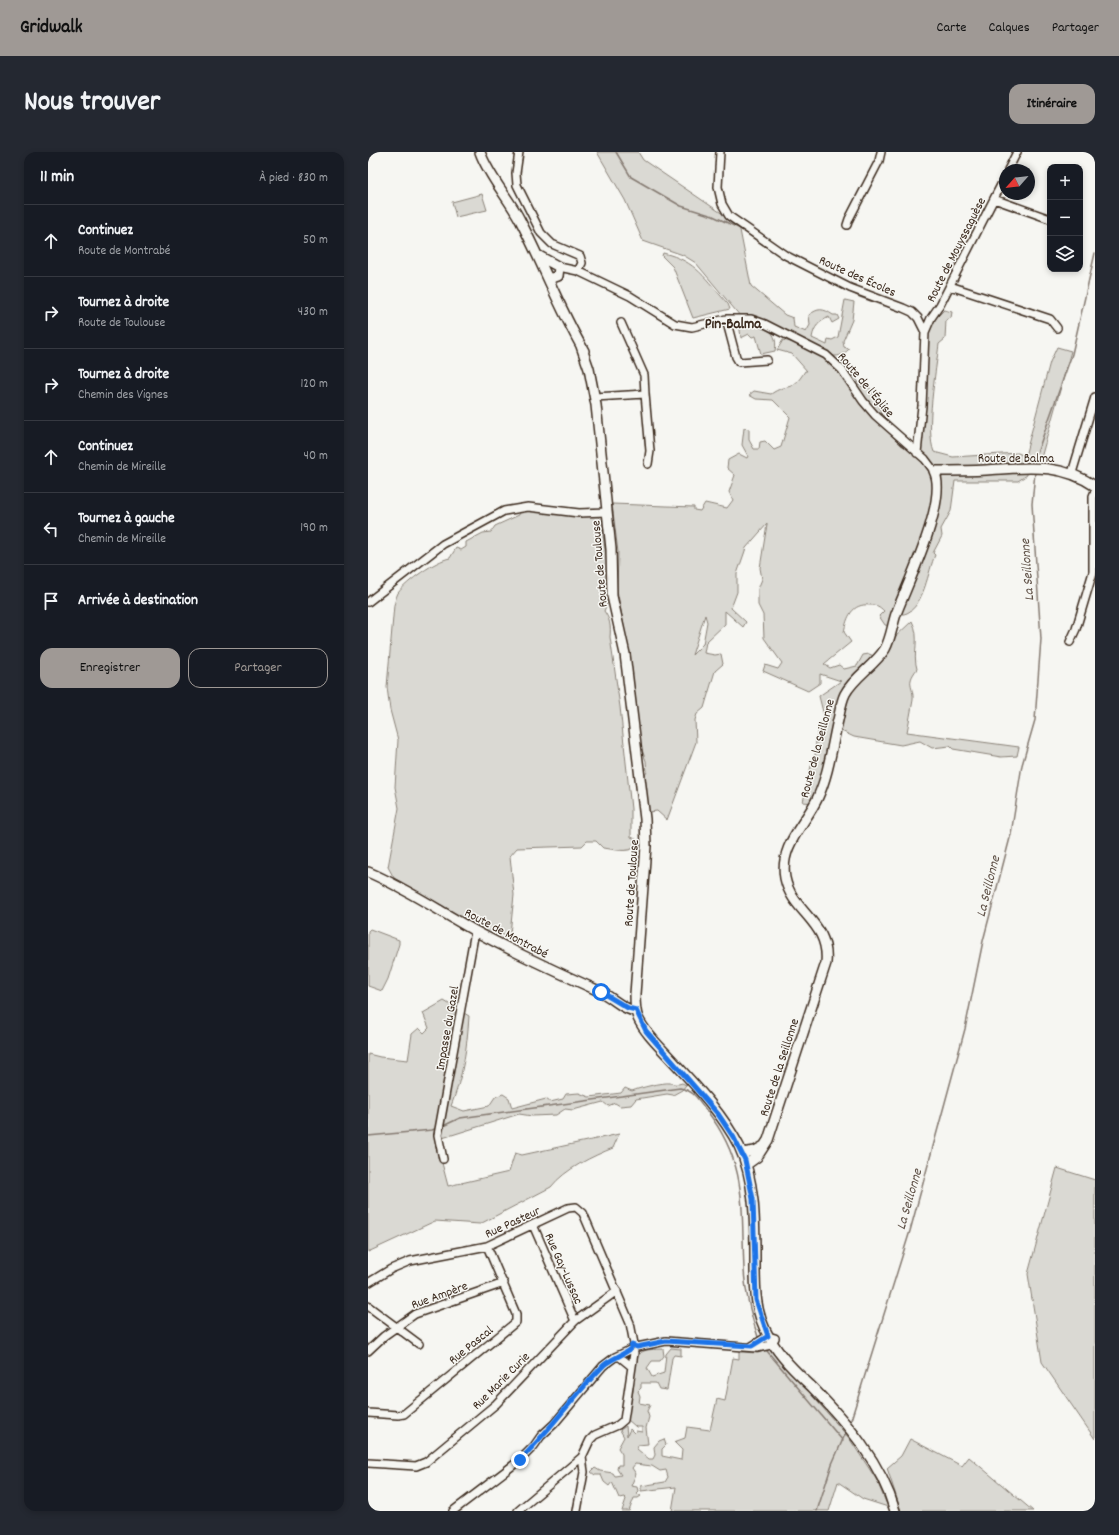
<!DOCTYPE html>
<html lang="fr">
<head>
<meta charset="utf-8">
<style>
  body { margin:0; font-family:Dekko,sans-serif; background:#242831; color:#f1f3f6 }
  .controls { position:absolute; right:12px; top:12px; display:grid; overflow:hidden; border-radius:8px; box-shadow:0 2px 6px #0003 }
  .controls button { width:36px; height:36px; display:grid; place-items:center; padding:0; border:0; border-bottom:1px solid #363941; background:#171b24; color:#f1f3f6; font:20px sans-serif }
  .compass { position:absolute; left:631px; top:12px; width:36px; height:36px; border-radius:50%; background:#171b24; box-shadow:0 2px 6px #0003; rotate:243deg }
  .stop { position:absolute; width:12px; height:12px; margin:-9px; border:3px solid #1a73e8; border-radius:50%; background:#fff }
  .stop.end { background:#1a73e8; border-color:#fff; box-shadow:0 1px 4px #0008 }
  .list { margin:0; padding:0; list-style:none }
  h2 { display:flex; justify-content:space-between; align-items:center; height:52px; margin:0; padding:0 16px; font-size:17px }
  h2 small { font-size:13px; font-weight:400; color:#9ea1a6 }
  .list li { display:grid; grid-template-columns:26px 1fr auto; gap:12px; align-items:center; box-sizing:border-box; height:72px; padding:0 16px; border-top:1px solid #363941 }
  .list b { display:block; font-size:15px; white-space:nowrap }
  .list p { margin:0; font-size:13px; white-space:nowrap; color:#9ea1a6 }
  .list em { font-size:13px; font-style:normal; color:#9ea1a6 }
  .actions { display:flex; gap:8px; padding:12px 16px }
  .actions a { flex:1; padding:9px 0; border:1px solid #9f9995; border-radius:12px; text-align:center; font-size:14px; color:#9f9995 }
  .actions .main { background:#9f9995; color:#111 }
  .icon { flex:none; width:22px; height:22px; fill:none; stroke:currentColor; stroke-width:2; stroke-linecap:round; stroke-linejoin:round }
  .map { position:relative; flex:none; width:727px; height:1359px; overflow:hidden; border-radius:12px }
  header { display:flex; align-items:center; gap:24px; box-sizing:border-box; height:56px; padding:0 20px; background:#9f9995; color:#111 }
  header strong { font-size:19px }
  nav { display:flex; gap:22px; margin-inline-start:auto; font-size:14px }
  .intro { display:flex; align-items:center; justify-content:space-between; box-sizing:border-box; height:96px; padding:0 24px }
  h1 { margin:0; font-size:28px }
  .button { padding:10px 18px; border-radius:12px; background:#9f9995; color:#111; font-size:14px; font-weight:700 }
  main { display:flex; gap:24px; padding:0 24px }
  aside { flex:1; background:#171b24; border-radius:12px; box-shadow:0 2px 6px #0003 }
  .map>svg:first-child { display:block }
  .green { fill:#dad9d3; stroke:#8a8278; fill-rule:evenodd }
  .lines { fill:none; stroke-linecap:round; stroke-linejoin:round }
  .stream { stroke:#857a71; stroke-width:1.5 }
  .street-casing { stroke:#3b2a1e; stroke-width:10 }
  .secondary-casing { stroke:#3b2a1e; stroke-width:12 }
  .street { stroke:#f6f6f2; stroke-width:7 }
  .secondary { stroke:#f6f6f2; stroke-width:9 }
  .route { stroke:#1a73e8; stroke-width:5 }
  .labels { text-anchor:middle; stroke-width:3; stroke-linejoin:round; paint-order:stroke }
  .street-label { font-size:13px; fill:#3b2a1e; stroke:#f6f6f2 }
  .water-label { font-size:14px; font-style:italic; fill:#605248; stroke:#f6f6f2 }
  .quarter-label { font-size:15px; font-weight:bold; fill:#3b2a1e; stroke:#f6f6f2 }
</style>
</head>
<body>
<header>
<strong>Gridwalk</strong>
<nav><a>Carte</a><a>Calques</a><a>Partager</a></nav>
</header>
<div class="intro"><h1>Nous trouver</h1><a class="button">Itinéraire</a></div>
<main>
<aside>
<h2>11 min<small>À pied · 830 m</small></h2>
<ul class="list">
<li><svg class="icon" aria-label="ahead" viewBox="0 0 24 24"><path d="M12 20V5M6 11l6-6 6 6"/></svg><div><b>Continuez</b><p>Route de Montrabé</p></div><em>50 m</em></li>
<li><svg class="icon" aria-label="right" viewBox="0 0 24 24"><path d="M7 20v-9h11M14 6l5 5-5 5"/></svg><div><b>Tournez à droite</b><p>Route de Toulouse</p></div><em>430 m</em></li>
<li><svg class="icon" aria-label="right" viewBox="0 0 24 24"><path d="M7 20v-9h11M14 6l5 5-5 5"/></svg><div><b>Tournez à droite</b><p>Chemin des Vignes</p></div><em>120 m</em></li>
<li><svg class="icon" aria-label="ahead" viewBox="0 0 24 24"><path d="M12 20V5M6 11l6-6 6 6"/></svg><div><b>Continuez</b><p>Chemin de Mireille</p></div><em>40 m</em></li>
<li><svg class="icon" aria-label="left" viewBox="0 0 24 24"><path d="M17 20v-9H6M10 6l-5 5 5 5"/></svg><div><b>Tournez à gauche</b><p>Chemin de Mireille</p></div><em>190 m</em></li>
<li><svg class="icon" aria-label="arrive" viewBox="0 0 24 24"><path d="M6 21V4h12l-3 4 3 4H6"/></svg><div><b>Arrivée à destination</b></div></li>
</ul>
<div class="actions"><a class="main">Enregistrer</a><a>Partager</a></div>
</aside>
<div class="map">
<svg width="727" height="1359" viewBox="0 0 727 1359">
  <rect width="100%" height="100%" fill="#f6f6f2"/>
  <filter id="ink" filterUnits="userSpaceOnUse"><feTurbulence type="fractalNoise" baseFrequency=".025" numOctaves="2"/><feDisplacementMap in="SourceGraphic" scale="8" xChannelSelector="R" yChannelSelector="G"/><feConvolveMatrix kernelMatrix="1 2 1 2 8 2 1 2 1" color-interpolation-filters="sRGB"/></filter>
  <g filter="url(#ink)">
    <path class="green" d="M 229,0 L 270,0 L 275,8 L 371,73 L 383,134 L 417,163 L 425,166 L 426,175 L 438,180 L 442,173 L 441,163 C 450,156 455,156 465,163 L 469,163 L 471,167 L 464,171 L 461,165 C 451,170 446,174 444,186 L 459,193 L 460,187 L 464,188 L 470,185 L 477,148 L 486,150 L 484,168 L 475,189 L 476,195 L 481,197 C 468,211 457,201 443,194 L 442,199 L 457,206 L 476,223 L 471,209 L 474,207 L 494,235 L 500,233 L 511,251 L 516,276 L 534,294 L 545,293 L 549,288 L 557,177 L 576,158 L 584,160 L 583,166 L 578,168 L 577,187 L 571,192 C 568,218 557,278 566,300 L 585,305 L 650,301 L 657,304 L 682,210 L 689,195 L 703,199 L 673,306 L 660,312 L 659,323 L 650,329 L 587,329 L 583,359 L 573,377 L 574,384 L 565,401 L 567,403 C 560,419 556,453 539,461 C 535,463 530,462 526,462 L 523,474 L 517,473 L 511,464 L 516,459 C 511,454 509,453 502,453 C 484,451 479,465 476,480 L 483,490 L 456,512 L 462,516 L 471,513 L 476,517 L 489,514 L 495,503 L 501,502 L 513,507 L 525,487 L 544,469 C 553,486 544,501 549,517 C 537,532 546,534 545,548 C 543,559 541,570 539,580 L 651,595 L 649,604 L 633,605 L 585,597 L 582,594 L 564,596 L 552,589 L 533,593 L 486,585 L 469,577 L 462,589 L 456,608 L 454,632 L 446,651 L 435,650 L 443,614 L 447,607 L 448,587 L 456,564 L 451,544 L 473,529 L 452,522 L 452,531 L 440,539 L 395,519 L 397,513 L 410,517 L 414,511 L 396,486 L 395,463 L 390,453 L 390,437 L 394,427 L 392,416 L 399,372 L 378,396 L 369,422 L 369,440 L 363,456 L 378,470 L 375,475 L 357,459 L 357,472 L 338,490 L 336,501 L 347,503 L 353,502 L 355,512 L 347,519 L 336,556 L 329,562 L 327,568 L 328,590 L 299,668 L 289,659 L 280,660 L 277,623 L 279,620 L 278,609 L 273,595 L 263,511 L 249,438 L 250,400 L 244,352 L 326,355 L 326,358 L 332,359 L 337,351 L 359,356 L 365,348 L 361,340 L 367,323 L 359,316 L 360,308 L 371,302 L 379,306 L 380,304 L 374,293 L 376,276 L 381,277 L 381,288 L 386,297 L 391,297 L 392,290 L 397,289 L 406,298 L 413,295 L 422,265 L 405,248 L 388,247 L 381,243 L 386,239 L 403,242 C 420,230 423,242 437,219 L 439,219 L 424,202 L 409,198 L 415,188 L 423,190 L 425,185 L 401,170 L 373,165 L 328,111 L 315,103 L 275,89 L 257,48 ZM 337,463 L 339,470 L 335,492 L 324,503 Z
      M 114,42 L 119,58 L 88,65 L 84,50 Z
      M 295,101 C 329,109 337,127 360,152 L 362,157 L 325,166 L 305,115 L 294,104 Z
      M 371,170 C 389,171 412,175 407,199 L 393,202 L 388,184 L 384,185 L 381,182 L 373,186 Z
      M 152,358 L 229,364 L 233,367 L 239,412 L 239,452 L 236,459 C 242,467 243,474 242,485 L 252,555 L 263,657 L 263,685 L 268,687 L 268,694 C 261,702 245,697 235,696 L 228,689 L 219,689 L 214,694 L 149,696 L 142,704 L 146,743 L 142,782 L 138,784 L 133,782 L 131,786 L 26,726 L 20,715 L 31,656 L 27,635 L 30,588 L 22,558 L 19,535 L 26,453 C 27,450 28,445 30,441 C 39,429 67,409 82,406 L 88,396 L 93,398 L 98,395 L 98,390 L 115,381 L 123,380 L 127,374 L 151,363 Z
      M 2,777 L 31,788 L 31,792 L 20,827 L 14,839 L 0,834 L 0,779 Z
      M 76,849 L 101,864 C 99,896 95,924 83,954 L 96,959 L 121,954 L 127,945 L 135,942 L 141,946 L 144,956 L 178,947 L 182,950 L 195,947 L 198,942 L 211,941 L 221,945 L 253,941 L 257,936 L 264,939 C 271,936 295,930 302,931 C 307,932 308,933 314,931 L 318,933 L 314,938 L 305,943 L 299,942 L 268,947 L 263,953 L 252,954 L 247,951 L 240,954 L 235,950 L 205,958 L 197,957 L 188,963 L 164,964 L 151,962 L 68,988 L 80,1034 L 141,1020 L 147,1001 L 154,1003 L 251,982 L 245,996 C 225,1004 197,1017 183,1035 L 112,1072 L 67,1069 L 0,1100 L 0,902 L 12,905 L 40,908 L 44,882 L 51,876 L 56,881 L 61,876 L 55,861 Z
      M 689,1016 L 727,1028 L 727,1287 L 674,1210 L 660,1122 Z
      M 303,1196 L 313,1197 L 313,1204 L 306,1203 L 304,1206 L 299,1238 L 291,1237 L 288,1231 L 273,1231 L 273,1236 L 270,1239 L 272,1244 L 271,1251 L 282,1253 L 279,1259 L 281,1265 L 278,1276 L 280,1292 L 270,1293 L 269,1297 L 281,1307 L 285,1307 L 287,1303 L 286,1295 L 291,1289 L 296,1287 L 298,1293 L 294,1297 L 294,1304 L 313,1308 L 314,1298 L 306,1290 L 317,1286 L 319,1275 L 342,1278 L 349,1247 L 357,1249 L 365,1206 L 371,1207 L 371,1200 L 390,1201 L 403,1196 L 481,1286 L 508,1327 L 520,1355 L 495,1347 L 470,1330 L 461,1359 L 304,1359 L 308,1335 L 273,1339 L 273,1334 L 297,1330 L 300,1325 L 298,1318 L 292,1319 L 284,1314 L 267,1312 L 264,1316 L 268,1322 L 263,1334 L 269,1335 L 270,1339 L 268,1341 L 273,1344 L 270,1346 L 266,1346 L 261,1359 L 254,1359 L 258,1347 L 256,1345 L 251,1346 L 244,1330 L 241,1334 L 236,1330 L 233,1323 L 227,1323 L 223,1320 L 227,1316 L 232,1319 L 245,1321 L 247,1324 L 253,1323 L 249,1317 L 250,1313 L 254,1313 L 254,1302 L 250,1296 L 256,1285 L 252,1278 L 258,1274 L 259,1284 L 262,1277 L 266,1281 L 268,1279 L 274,1280 L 274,1275 L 268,1275 L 259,1267 C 261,1259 266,1237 266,1230 L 264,1229 L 263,1221 L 267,1218 C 269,1196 276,1198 295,1197 L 296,1204 L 292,1209 L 284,1209 L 279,1216 L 284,1225 L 296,1221 L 298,1202 Z
      M 542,1287 L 594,1314 L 601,1305 L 665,1359 L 533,1359 L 519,1316 L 533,1304 Z"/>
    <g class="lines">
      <path class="stream" d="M 248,0 L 263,25 L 313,54 L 345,64 L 379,80
        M 422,109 L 492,145 L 516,154
        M 668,312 L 668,304 L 704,202 L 727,101
        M 75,974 L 92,966 L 312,936 C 327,939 330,948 339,959 C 380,1012 373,1055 376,1117 C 377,1141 383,1163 390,1185
        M 0,984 L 64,978 L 69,976
        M 399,1199 L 475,1289
        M 482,1271 L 542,1079 L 597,877 L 615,789 L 643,682 L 654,613 L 667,568 L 673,487 L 664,352 L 667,320
        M 449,1359 L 464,1312 L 479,1278"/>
      <defs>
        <path id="street" d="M 151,0 L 148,21 L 149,33 L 173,81 L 184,92 L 212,104 L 214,111 L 210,119
          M 352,0 L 350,35 L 354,52 L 361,64 L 417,103 L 482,136 L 535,156 L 544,160 L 550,166 L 557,180 L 554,254 L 549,301
          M 640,18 L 649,0
          M 626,47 L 682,67
          M 479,73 L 481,67 L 511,9 L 513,0
          M 191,115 L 210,119 L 262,144 L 307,172 L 324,175 L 358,167 L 383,167 L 397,172 L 458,203 L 474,218 L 495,249 L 507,263 L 557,307 L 566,319
          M 582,134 L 682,167 L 689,176
          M 358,167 L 368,205 L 371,210 L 399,208
          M 557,180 L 563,166 L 572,153 L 637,25
          M 277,242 L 282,299 L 280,312
          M 227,245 L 277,242 L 276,223 L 253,171
          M 704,321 L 727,245
          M 0,450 L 75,392 L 136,359 L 160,355 L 211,361 L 239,360
          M 702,490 L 708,477 L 725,420 L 725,344 L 727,339
          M 75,1007 L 70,983 L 107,779
          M 165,1073 L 207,1169
          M 0,1131 L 23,1117 L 42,1109 L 119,1094 L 200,1056 L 208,1055 L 215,1061 L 262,1171 L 266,1192
          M 0,1154 L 51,1192
          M 269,1195 L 298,1189 L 389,1196 L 403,1193 L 407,1186 L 400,1184 L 384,1194
          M 0,1199 L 16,1184 L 47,1162 L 136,1131
          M 247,1205 L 252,1205 L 263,1214
          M 0,1261 L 30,1263 L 36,1262 L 148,1170 L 148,1162 L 119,1094
          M 0,1311 L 48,1314 L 58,1310 L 128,1252 L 207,1169 L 249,1139
          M 85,1359 L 152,1308 L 166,1294 L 173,1284 L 186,1272 L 235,1214 L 247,1205 L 262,1198
          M 150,1359 L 214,1305
          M 209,1359 L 216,1320 L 214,1305 L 222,1288 L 227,1283 L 250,1273 L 256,1268 L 266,1201"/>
        <path id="secondary" d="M 112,0 C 121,25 140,45 152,68 C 175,112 191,156 216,199
          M 171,104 L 191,115 L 190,124 L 184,126 L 180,125
          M 213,194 L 221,217 L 228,253 L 243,397 L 244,444 L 257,502 L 277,667 L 278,694 L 267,842 C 267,850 267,859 270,866 C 277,881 291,894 302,906 C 327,933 354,961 371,994 C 387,1028 387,1069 387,1106 C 387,1134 386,1160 401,1185 C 412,1205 428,1220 444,1235 C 479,1271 513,1310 527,1359
          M 0,720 C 38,736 71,759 107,779 C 147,801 189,820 231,839 C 243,844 255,858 268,859
          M 374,1001 L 387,999 L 396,994
          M 378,1013 L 389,1005 L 400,988 L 458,811 C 462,770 424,761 417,726 C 411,693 438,672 450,645 C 461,621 464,593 470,568 C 472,560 473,550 477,542 C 486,525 506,514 517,497 C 523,486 524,474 528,462 C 539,432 581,348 566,319 C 583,319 601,319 618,318 C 658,316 691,310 727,334"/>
      </defs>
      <use href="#street" class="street-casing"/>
      <use href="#secondary" class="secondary-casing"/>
      <use href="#street" class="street"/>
      <use href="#secondary" class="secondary"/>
    </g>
  </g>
  <g class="lines" filter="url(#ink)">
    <path class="route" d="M 152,1308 C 182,1278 206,1243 236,1213 C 241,1208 259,1201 262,1197 C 263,1196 263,1194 264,1193 L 269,1195 L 298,1189 L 384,1194 L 400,1184 L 388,1148 L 385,1047 L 377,1008 L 366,986 L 350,962 L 278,879 L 268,858 L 260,856 L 233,840"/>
  </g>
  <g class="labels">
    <g class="street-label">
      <text transform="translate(587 97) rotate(-63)" y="5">Route de Mouyssaguèse</text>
      <text transform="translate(490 123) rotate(24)" y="5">Route des Écoles</text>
      <text transform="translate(499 232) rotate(50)" y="5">Route de l'Église</text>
      <text x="648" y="310">Route de Balma</text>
      <text transform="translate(230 412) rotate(-95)" y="5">Route de Toulouse</text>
      <text transform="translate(448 596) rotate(-75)" y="5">Route de la Seillonne</text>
      <text transform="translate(262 731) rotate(-86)" y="5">Route de Toulouse</text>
      <text transform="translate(139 780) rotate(28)" y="5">Route de Montrabé</text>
      <text transform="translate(78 876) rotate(-80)" y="5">Impasse du Gazel</text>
      <text transform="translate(410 915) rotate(-72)" y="5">Route de la Seillonne</text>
      <text transform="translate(144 1069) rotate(-25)" y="5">Rue Pasteur</text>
      <text transform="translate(197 1116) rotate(66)" y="5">Rue Gay-Lussac</text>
      <text transform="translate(71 1142) rotate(-20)" y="5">Rue Ampère</text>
      <text transform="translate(102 1192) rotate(-39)" y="5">Rue Pascal</text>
      <text transform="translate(132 1228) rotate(-45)" y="5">Rue Marie Curie</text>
    </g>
    <g class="water-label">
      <text transform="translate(658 418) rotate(-94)" y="5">La Seillonne</text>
      <text transform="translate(619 734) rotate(-76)" y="5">La Seillonne</text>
      <text transform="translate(540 1047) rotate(-74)" y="5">La Seillonne</text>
    </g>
    <g class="quarter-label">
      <text x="365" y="176">Pin-Balma</text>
    </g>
  </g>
</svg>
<div class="controls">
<button>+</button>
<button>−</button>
<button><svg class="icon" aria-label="layers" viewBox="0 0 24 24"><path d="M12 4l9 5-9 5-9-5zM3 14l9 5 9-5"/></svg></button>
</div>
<svg class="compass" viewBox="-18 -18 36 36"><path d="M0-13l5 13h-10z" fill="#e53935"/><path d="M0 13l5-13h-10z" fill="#9ea1a6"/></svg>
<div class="stop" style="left:233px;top:840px"></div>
<div class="stop end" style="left:152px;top:1308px"></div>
</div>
</main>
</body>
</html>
